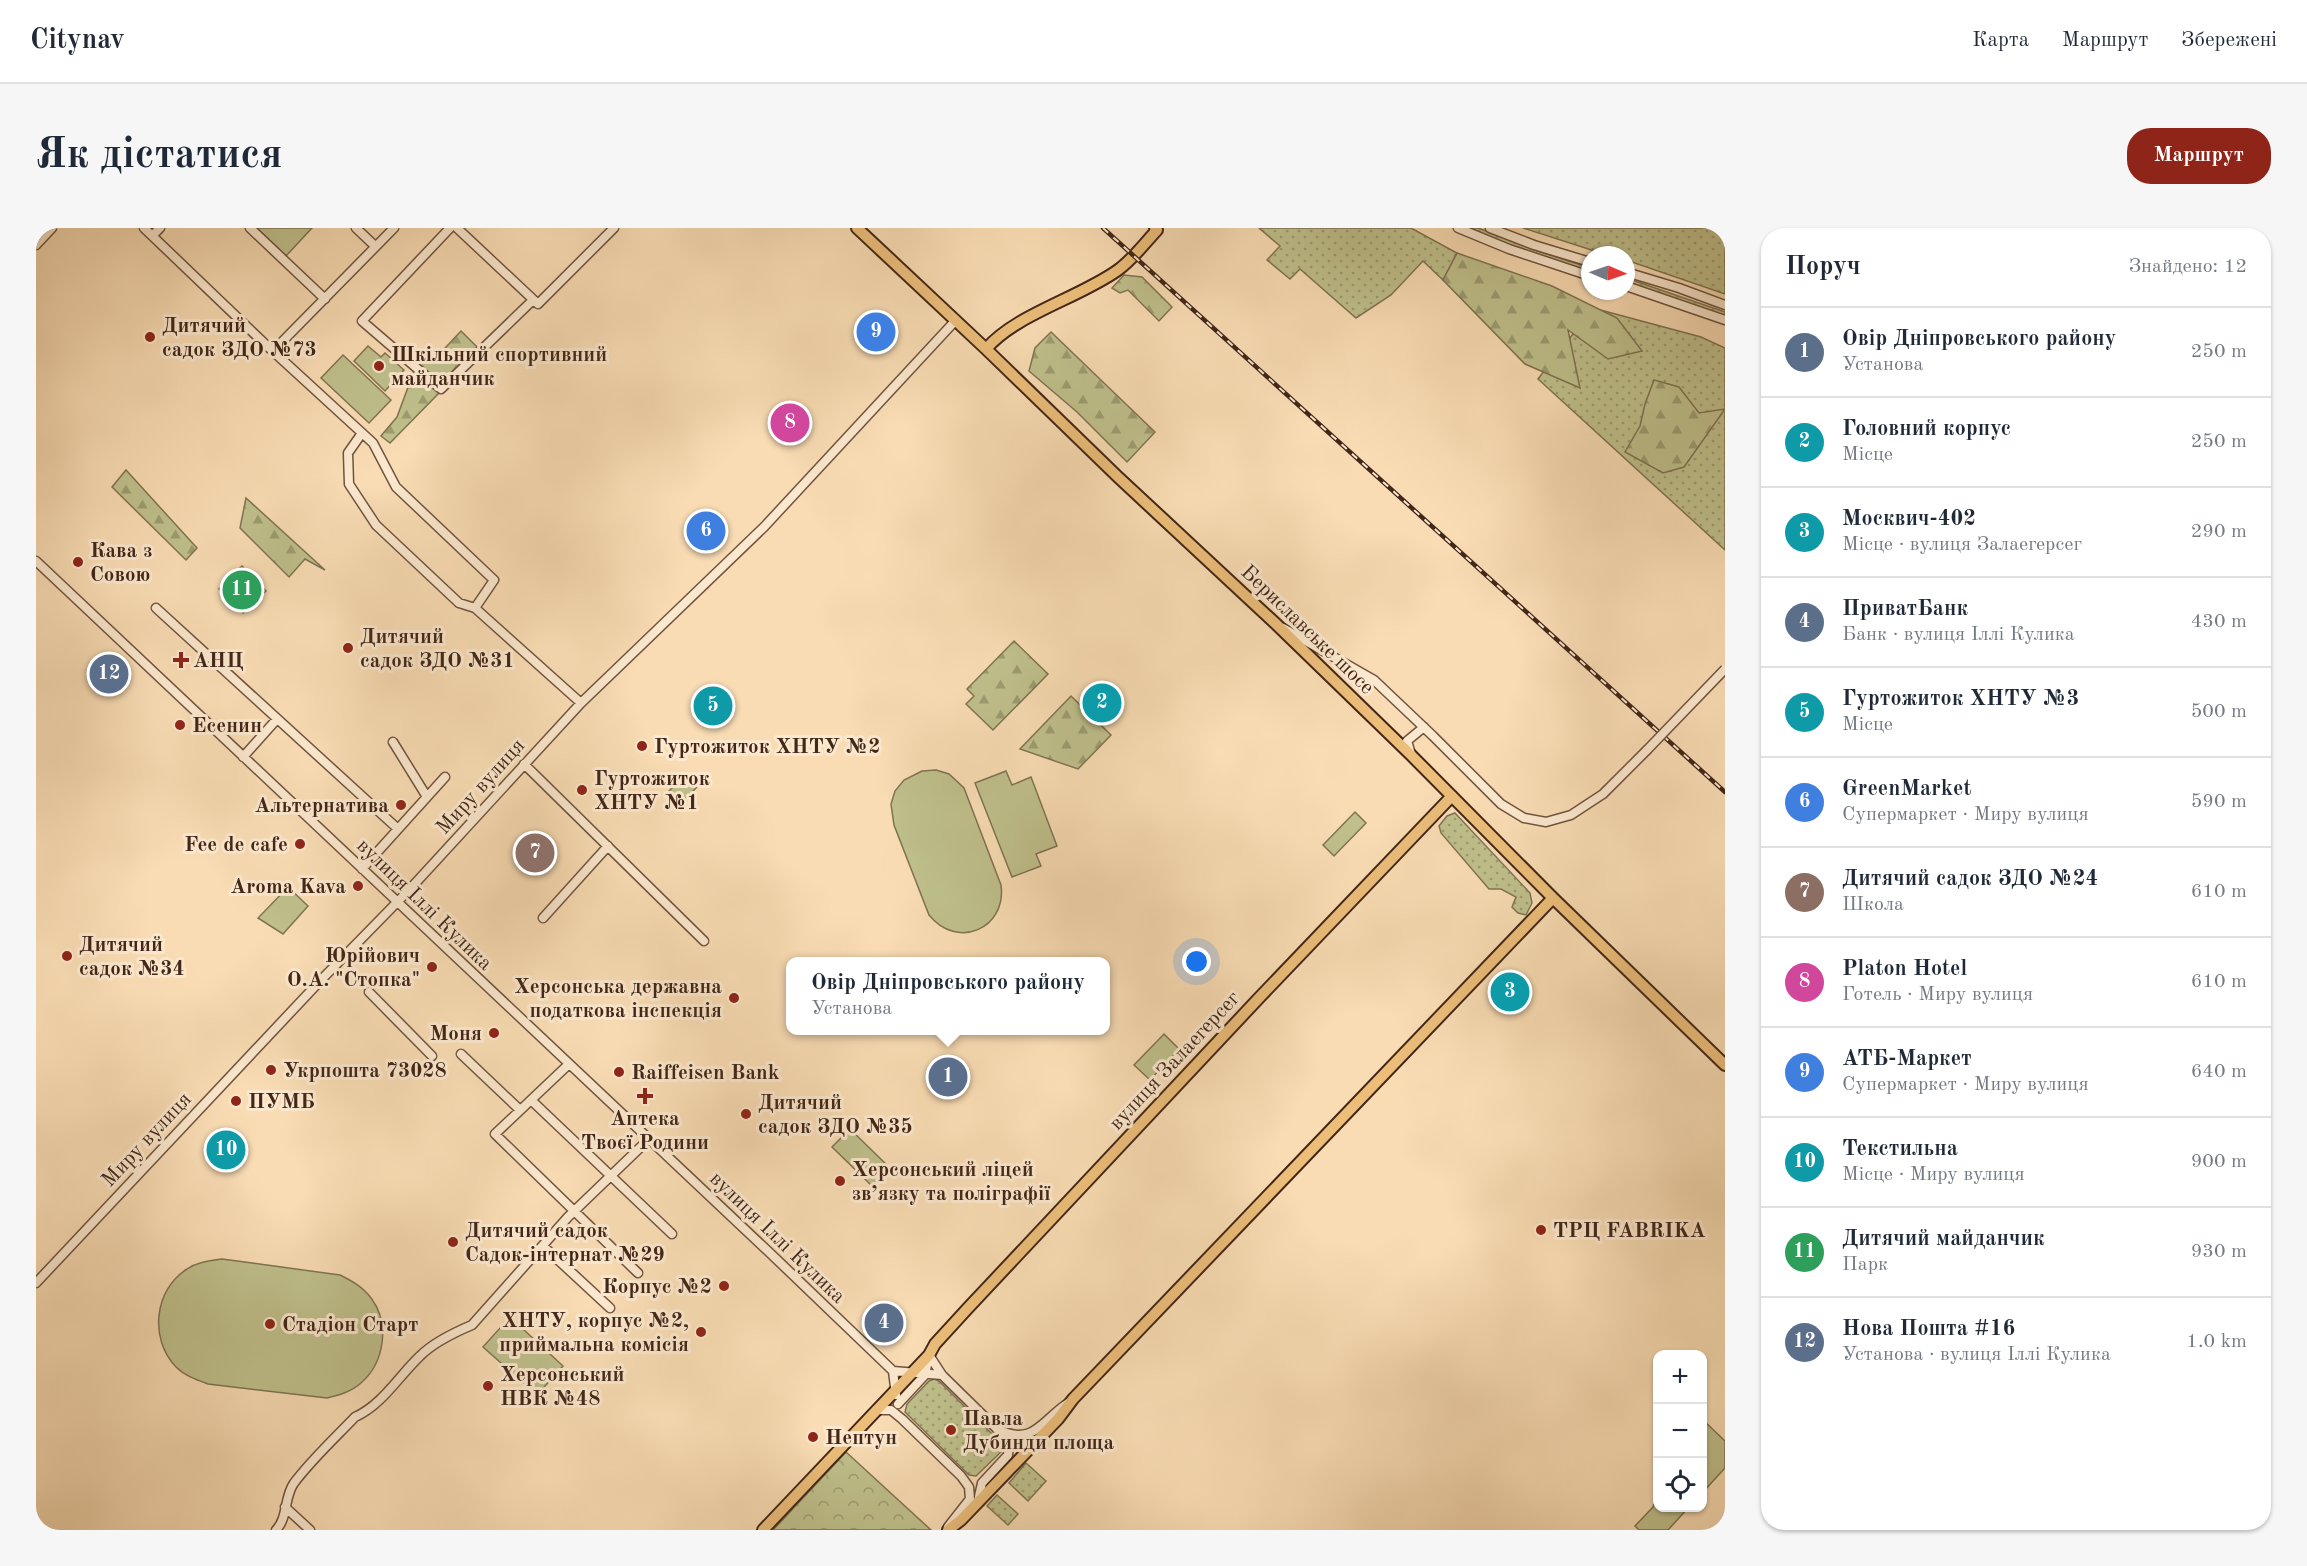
<!DOCTYPE html>
<html lang="uk">
<head>
<meta charset="utf-8">
<style>
  body { margin:0; font-family:"Old Standard TT",serif; background:#f6f6f7; color:#1f2937 }
  .controls { position:absolute; right:18px; bottom:18px; display:grid; overflow:hidden; border-radius:12px; box-shadow:0 2px 4px #0004 }
  .controls button { width:54px; height:54px; display:grid; place-items:center; padding:0; border:0; border-bottom:2px solid #e0e1e3; background:#fff; color:#1f2937; font:30px sans-serif }
  .compass { position:absolute; left:1545px; top:18px; width:54px; height:54px; border-radius:50%; background:#fff; box-shadow:0 2px 4px #0004; rotate:92deg }
  .you { position:absolute; left:1161px; top:734px; width:21px; height:21px; margin:-15px; border:4px solid #fff; border-radius:50%; background:#1a73e8; box-shadow:0 0 0 9px #1a73e833 }
  .badge { display:grid; place-items:center; width:39px; height:39px; border-radius:50%; background:#8f2418; color:#fff; font-size:20px; font-weight:700 }
  .pin { position:absolute; translate:-50% -50%; border:3px solid #fff; box-shadow:0 2px 6px #0006 }
  .popup { position:absolute; left:750px; top:729px; width:324px; height:78px; box-sizing:border-box; display:grid; place-content:center; border-radius:12px; background:#fff; filter:drop-shadow(0 2px 4px #0005); font-size:20px; white-space:nowrap; color:#747a83 }
  .popup b { font-size:22px; color:#1f2937 }
  .popup::after { content:''; position:absolute; left:50%; top:100%; margin-left:-12px; border:12px solid transparent; border-top-color:#fff }
  .list { margin:0; padding:0; list-style:none }
  h2 { display:flex; justify-content:space-between; align-items:center; height:78px; margin:0; padding:0 24px; font-size:26px }
  h2 small { font-size:20px; font-weight:400; color:#747a83 }
  .list li { display:grid; grid-template-columns:39px 1fr auto; gap:18px; align-items:center; box-sizing:border-box; height:90px; padding:0 24px; border-top:2px solid #e0e1e3 }
  .list b { display:block; font-size:22px; white-space:nowrap }
  .list p { margin:0; font-size:20px; white-space:nowrap; color:#747a83 }
  .list em { font-size:20px; font-style:normal; color:#747a83 }
  .icon { flex:none; width:33px; height:33px; fill:none; stroke:currentColor; stroke-width:2; stroke-linecap:round; stroke-linejoin:round }
  .map { position:relative; flex:none; width:1689px; height:1302px; overflow:hidden; border-radius:24px }
  header { display:flex; align-items:center; gap:36px; box-sizing:border-box; height:84px; padding:0 30px; background:#fff; border-bottom:2px solid #e0e1e3 }
  header strong { font-size:28px }
  nav { display:flex; gap:33px; margin-inline-start:auto; font-size:21px }
  .intro { display:flex; align-items:center; justify-content:space-between; box-sizing:border-box; height:144px; padding:0 36px }
  h1 { margin:0; font-size:42px }
  .button { padding:15px 27px; border-radius:24px; background:#8f2418; color:#fff; font-size:21px; font-weight:700 }
  main { display:flex; gap:36px; padding:0 36px }
  aside { flex:1; background:#fff; border-radius:24px; box-shadow:0 2px 4px #0004 }
  .map>svg:first-child { display:block }
  .grass { fill:url(#grass-dots); stroke:#807352; stroke-width:1.5 }
  .forest { fill:url(#forest-firs); stroke:#807352; stroke-width:1.5 }
  .park { fill:url(#park-crowns); stroke:#807352; stroke-width:1.5 }
  .garden { fill:#bfc08c; stroke:#807352; stroke-width:1.5 }
  .lines { fill:none; stroke-linecap:round; stroke-linejoin:round }
  .minor-casing { stroke:#70543f; stroke-width:11 }
  .major-casing { stroke:#422618; stroke-width:14 }
  .minor { stroke:#fbe8ce; stroke-width:8 }
  .major { stroke:#ecbe7a; stroke-width:10 }
  .rail-casing { stroke:#422618; stroke-width:4.5 }
  .rail { stroke:#fbe8ce; stroke-width:2; stroke-dasharray:7; stroke-linecap:butt }
  .minor-bridge-casing { stroke:#70543f; stroke-width:11; stroke-linecap:butt }
  .minor-bridge { stroke:#fbe8ce; stroke-width:8 }
  .poi-dot { fill:#8f2418; stroke:#fbe8ce; stroke-width:2 }
  .labels { text-anchor:middle; stroke-width:6; stroke-linejoin:round; paint-order:stroke }
  .poi-label { font-size:21px; font-weight:bold; fill:#422618; stroke:#fbe8ce; text-anchor:start }
  .street-label { font-size:21px; fill:#422618; stroke:#fbe8ce }
</style>
</head>
<body>
<header>
<strong>Citynav</strong>
<nav><a>Карта</a><a>Маршрут</a><a>Збережені</a></nav>
</header>
<div class="intro"><h1>Як дістатися</h1><a class="button">Маршрут</a></div>
<main>
<div class="map">
<svg width="1689" height="1302" viewBox="0 0 1689 1302">
  <defs>
    <pattern id="grass-dots" width="8" height="8" patternUnits="userSpaceOnUse" patternTransform="scale(1.5)"><rect width="8" height="8" fill="#bfc08c"/><path d="M2 2h.1M6 6h.1" fill="none" stroke="#9d9c71" stroke-width="1.8" stroke-linecap="round"/></pattern>
    <pattern id="forest-firs" width="22" height="20" patternUnits="userSpaceOnUse" patternTransform="scale(1.5)"><rect width="22" height="20" fill="#bfc08c"/><path d="M5 1l3.5 6h-7zM16 11l3.5 6h-7z" fill="#9d9c71"/></pattern>
    <pattern id="park-crowns" width="20" height="18" patternUnits="userSpaceOnUse" patternTransform="scale(1.5)"><rect width="20" height="18" fill="#bfc08c"/><path d="M2 6a3 3 0 1 1 6 0M12 15a3 3 0 1 1 6 0" fill="none" stroke="#9d9c71"/></pattern>
  </defs>
  <rect width="100%" height="100%" fill="#f9dcb4"/>
  <filter id="stains"><feTurbulence type="fractalNoise" baseFrequency=".00333" numOctaves="4"/><feColorMatrix values="0 0 0 0 .2 0 0 0 0 .09 0 0 0 0 .02 0 0 0 .5 -.17"/></filter>
  <radialGradient id="worn" r=".72"><stop offset=".6" stop-color="#630" stop-opacity="0"/><stop offset="1" stop-color="#630" stop-opacity=".3"/></radialGradient>
  <path class="grass" d="M 1223,0 L 1375,0 L 1421,25 L 1407,52 L 1387,33 L 1355,67 L 1320,90 L 1264,41 L 1254,51 L 1231,32 L 1244,18 Z
    M 1431,0 L 1442,0 L 1499,22 L 1554,40 L 1554,45 L 1498,27 Z
    M 1487,0 L 1689,0 L 1689,66 L 1590,32 L 1590,27 L 1571,27 Z
    M 1590,50 L 1689,84 L 1689,88 L 1590,55 Z
    M 1557,80 L 1665,109 L 1689,120 L 1689,322 L 1502,151 Z
    M 1419,585 L 1494,665 L 1496,675 L 1490,687 L 1482,685 L 1476,679 L 1480,669 L 1465,661 L 1453,661 L 1405,605 L 1403,598 L 1411,588 Z
    M 898,1151 L 903,1153 L 966,1216 L 965,1224 L 940,1248 L 933,1247 L 869,1184 L 871,1176 L 893,1153 Z
    M 990,1235 L 1010,1253 L 992,1273 L 973,1255 Z
    M 961,1267 L 982,1286 L 972,1297 L 951,1278 Z"/>
  <path class="forest" d="M 1421,25 L 1516,58 L 1581,90 L 1606,123 L 1572,131 L 1532,102 L 1544,160 L 1489,136 L 1407,52 Z
    M 1088,47 L 1106,49 L 1136,79 L 1123,93 L 1092,62 L 1084,65 L 1076,60 Z
    M 425,103 L 441,119 L 404,156 L 379,137 L 388,130 L 396,134 Z
    M 1015,104 L 1119,204 L 1091,234 L 1041,184 L 993,143 L 999,120 Z
    M 378,143 L 404,164 L 354,215 L 345,208 L 361,189 Z
    M 1618,152 L 1643,159 L 1663,185 L 1689,181 L 1648,239 L 1627,245 L 1589,224 L 1604,198 L 1609,176 Z
    M 90,242 L 161,320 L 150,332 L 76,259 Z
    M 210,270 L 289,342 L 269,331 L 253,349 L 204,300 Z
    M 978,413 L 1012,446 L 957,502 L 930,476 L 938,468 L 931,461 Z
    M 1035,468 L 1075,507 L 1042,541 L 984,521 Z"/>
  <path class="park" d="M 206,338 L 230,363 L 207,385 L 183,361 Z
    M 810,1224 L 895,1302 L 737,1302 Z"/>
  <path class="garden" d="M 221,0 L 276,0 L 250,28 Z
    M 332,118 L 345,129 L 349,125 L 368,142 L 349,163 L 318,133 Z
    M 307,127 L 355,172 L 333,195 L 285,150 Z
    M 900,542 L 913,546 L 928,560 L 965,657 C 971,701 921,722 893,687 L 858,597 L 855,576 L 859,563 L 868,552 L 886,543 Z
    M 970,543 L 976,557 L 995,549 L 1021,618 L 1000,626 L 1005,638 L 976,649 L 939,555 Z
    M 651,545 L 663,557 L 644,576 L 632,564 Z
    M 1319,584 L 1330,595 L 1298,628 L 1287,617 Z
    M 252,659 L 272,678 L 247,706 L 222,690 Z
    M 1128,806 L 1143,821 L 1114,852 L 1098,837 Z
    M 814,901 L 854,940 L 836,958 L 796,919 Z
    M 186,1031 L 304,1047 C 316,1053 327,1059 335,1070 C 354,1095 349,1134 325,1155 C 315,1164 303,1167 291,1170 L 172,1156 C 161,1152 149,1148 140,1139 C 113,1111 118,1062 151,1041 C 161,1034 174,1033 186,1031 Z
    M 474,1089 L 527,1138 L 501,1167 L 447,1119 Z
    M 1666,1191 L 1689,1213 L 1689,1240 L 1667,1264 Z
    M 1621,1269 L 1622,1280 L 1652,1280 L 1632,1302 L 1603,1302 L 1599,1298 L 1617,1279 Z"/>
  <g class="lines">
    <defs>
      <path id="minor" d="M 108,0 L 228,115 L 337,215 L 360,259 L 458,352 L 439,380 L 545,475
        M 214,0 L 289,71
        M 320,0 L 339,18
        M 414,0 L 326,93 L 405,161 L 497,72
        M 421,0 L 502,76 L 578,0
        M 1422,0 L 1473,21 L 1554,48
        M 1454,0 L 1498,17 L 1554,34
        M 117,7 L 124,0
        M 0,17 L 16,0
        M 1590,44 L 1643,60 L 1689,77
        M 1590,58 L 1689,92
        M 237,123 L 358,0
        M 326,205 L 312,225 L 313,256 L 340,297 L 423,375 L 439,380
        M 0,333 L 735,1026 L 857,1143
        M 120,380 L 362,601
        M 1247,400 L 1338,452 L 1397,508 L 1465,576 L 1488,590 L 1510,594 L 1535,587 L 1567,566 L 1611,522
        M 357,514 L 391,569
        M 1375,526 L 1371,513 L 1388,499
        M 207,529 L 241,491
        M 488,536 L 668,713
        M 326,641 L 409,549
        M 507,690 L 572,618
        M 333,764 L 396,828
        M 425,826 L 484,882
        M 533,836 L 459,906 L 602,1045
        M 495,872 L 636,1006
        M 507,1018 L 574,1080
        M 0,1055 L 285,752 L 374,661 L 545,475 L 728,299 L 920,92
        M 893,1127 L 906,1147 L 960,1200 L 973,1216 L 972,1227 L 946,1255 L 942,1273
        M 857,1143 L 906,1147
        M 857,1143 L 860,1167
        M 862,1176 L 889,1147 L 893,1127
        M 840,1182 L 855,1182 L 866,1191 L 925,1248 L 933,1259 L 934,1271 L 912,1299
        M 962,1201 C 997,1219 1005,1193 1032,1175
        M 249,1279 L 274,1302
        M 240,1302 C 252,1290 248,1269 258,1255 C 276,1231 299,1210 319,1189 C 346,1177 362,1149 384,1128 C 398,1114 417,1105 436,1097 L 532,989 L 612,912"/>
      <path id="major" d="M 821,0 L 950,121 L 1082,249 L 1239,395 L 1375,527 L 1517,670 L 1689,837
        M 950,121 C 980,86 1043,70 1082,42 C 1097,31 1108,16 1121,2 L 1119,0
        M 727,1302 L 893,1127 L 899,1116 L 932,1080 L 1222,771 L 1416,568
        M 912,1302 L 925,1292 L 1022,1191 L 1037,1171 L 1517,670"/>
    </defs>
    <use href="#minor" class="minor-casing"/>
    <use href="#major" class="major-casing"/>
    <use href="#minor" class="minor"/>
    <use href="#major" class="major"/>
    <defs>
      <path id="rail" d="M 1067,0 L 1689,564"/>
    </defs>
    <use href="#rail" class="rail-casing"/>
    <use href="#rail" class="rail"/>
    <defs>
      <path id="minor-bridge" d="M 1611,522 L 1689,441"/>
    </defs>
    <use href="#minor-bridge" class="minor-bridge-casing"/>
    <use href="#minor-bridge" class="minor-bridge"/>
  </g>
  <g class="poi-dot">
    <circle cx="114" cy="109" r="6"/>
    <circle cx="343" cy="138" r="6"/>
    <circle cx="42" cy="334" r="6"/>
    <circle cx="312" cy="420" r="6"/>
    <path d="M142 423h6v6h6v6h-6v6h-6v-6h-6v-6h6z"/>
    <circle cx="144" cy="497" r="6"/>
    <circle cx="606" cy="518" r="6"/>
    <circle cx="546" cy="562" r="6"/>
    <circle cx="365" cy="577" r="6"/>
    <circle cx="264" cy="616" r="6"/>
    <circle cx="322" cy="658" r="6"/>
    <circle cx="31" cy="728" r="6"/>
    <circle cx="396" cy="739" r="6"/>
    <circle cx="698" cy="770" r="6"/>
    <circle cx="458" cy="805" r="6"/>
    <circle cx="235" cy="842" r="6"/>
    <circle cx="583" cy="844" r="6"/>
    <path d="M606 859h6v6h6v6h-6v6h-6v-6h-6v-6h6z"/>
    <circle cx="200" cy="873" r="6"/>
    <circle cx="710" cy="886" r="6"/>
    <circle cx="804" cy="953" r="6"/>
    <circle cx="1505" cy="1002" r="6"/>
    <circle cx="417" cy="1014" r="6"/>
    <circle cx="688" cy="1058" r="6"/>
    <circle cx="234" cy="1096" r="6"/>
    <circle cx="665" cy="1104" r="6"/>
    <circle cx="452" cy="1158" r="6"/>
    <circle cx="915" cy="1202" r="6"/>
    <circle cx="777" cy="1209" r="6"/>
  </g>
  <g class="labels">
    <g class="poi-label">
      <text x="126" y="104">Дитячий<tspan x="126" dy="24">садок ЗДО №73</tspan></text>
      <text x="355" y="133">Шкільний спортивний<tspan x="355" dy="24">майданчик</tspan></text>
      <text x="54" y="329">Кава з<tspan x="54" dy="24">Совою</tspan></text>
      <text x="324" y="415">Дитячий<tspan x="324" dy="24">садок ЗДО №31</tspan></text>
      <text x="157" y="439">АНЦ</text>
      <text x="156" y="504">Есенин</text>
      <text x="618" y="525">Гуртожиток ХНТУ №2</text>
      <text x="558" y="557">Гуртожиток<tspan x="558" dy="24">ХНТУ №1</tspan></text>
      <text x="353" y="584" text-anchor="end">Альтернатива</text>
      <text x="252" y="623" text-anchor="end">Fee de cafe</text>
      <text x="310" y="665" text-anchor="end">Aroma Kava</text>
      <text x="43" y="723">Дитячий<tspan x="43" dy="24">садок №34</tspan></text>
      <text x="384" y="734" text-anchor="end">Юрійович<tspan x="384" dy="24">О.А. "Стопка"</tspan></text>
      <text x="686" y="765" text-anchor="end">Херсонська державна<tspan x="686" dy="24">податкова інспекція</tspan></text>
      <text x="446" y="812" text-anchor="end">Моня</text>
      <text x="247" y="849">Укрпошта 73028</text>
      <text x="595" y="851">Raiffeisen Bank</text>
      <text x="212" y="880">ПУМБ</text>
      <text x="722" y="881">Дитячий<tspan x="722" dy="24">садок ЗДО №35</tspan></text>
      <text x="609" y="897" text-anchor="middle">Аптека<tspan x="609" dy="24">Твоєї Родини</tspan></text>
      <text x="816" y="948">Херсонський ліцей<tspan x="816" dy="24">зв’язку та поліграфії</tspan></text>
      <text x="429" y="1009">Дитячий садок<tspan x="429" dy="24">Садок-інтернат №29</tspan></text>
      <text x="1517" y="1009">ТРЦ FABRIKA</text>
      <text x="676" y="1065" text-anchor="end">Корпус №2</text>
      <text x="653" y="1099" text-anchor="end">ХНТУ, корпус №2,<tspan x="653" dy="24">приймальна комісія</tspan></text>
      <text x="246" y="1103">Стадіон Старт</text>
      <text x="464" y="1153">Херсонський<tspan x="464" dy="24">НВК №48</tspan></text>
      <text x="927" y="1197">Павла<tspan x="927" dy="24">Дубинди площа</tspan></text>
      <text x="789" y="1216">Нептун</text>
    </g>
    <g class="street-label">
      <text transform="translate(1272 401) rotate(44)" y="7">Бериславське шосе</text>
      <text transform="translate(444 558) rotate(-48)" y="7">Миру вулиця</text>
      <text transform="translate(389 676) rotate(44)" y="7">вулиця Іллі Кулика</text>
      <text transform="translate(1138 832) rotate(-47)" y="7">вулиця Залаегерсег</text>
      <text transform="translate(110 911) rotate(-47)" y="7">Миру вулиця</text>
      <text transform="translate(742 1009) rotate(44)" y="7">вулиця Іллі Кулика</text>
    </g>
  </g>
  <rect width="100%" height="100%" filter="url(#stains)"/>
  <rect width="100%" height="100%" fill="url(#worn)"/>
</svg>
<div class="controls">
<button>+</button>
<button>−</button>
<button><svg class="icon" aria-label="locate" viewBox="0 0 24 24"><circle cx="12" cy="12" r="6"/><path d="M12 2v4M12 18v4M2 12h4M18 12h4"/></svg></button>
</div>
<svg class="compass" viewBox="-18 -18 36 36"><path d="M0-13l5 13h-10z" fill="#e53935"/><path d="M0 13l5-13h-10z" fill="#747a83"/></svg>
<div class="you"></div>
<div class="pin badge" style="left:912px;top:849px;background:#5c6f8a">1</div>
<div class="popup"><b>Овір Дніпровського району</b>Установа</div>
<div class="pin badge" style="left:1066px;top:475px;background:#0f9aa8">2</div>
<div class="pin badge" style="left:1474px;top:764px;background:#0f9aa8">3</div>
<div class="pin badge" style="left:848px;top:1095px;background:#5c6f8a">4</div>
<div class="pin badge" style="left:677px;top:478px;background:#0f9aa8">5</div>
<div class="pin badge" style="left:670px;top:303px;background:#3f7fe0">6</div>
<div class="pin badge" style="left:499px;top:625px;background:#8d6e63">7</div>
<div class="pin badge" style="left:754px;top:195px;background:#d1479c">8</div>
<div class="pin badge" style="left:840px;top:104px;background:#3f7fe0">9</div>
<div class="pin badge" style="left:190px;top:922px;background:#0f9aa8">10</div>
<div class="pin badge" style="left:206px;top:362px;background:#2e9e5b">11</div>
<div class="pin badge" style="left:73px;top:446px;background:#5c6f8a">12</div>
</div>
<aside>
<h2>Поруч<small>Знайдено: 12</small></h2>
<ul class="list">
<li><span class="badge" style="background:#5c6f8a">1</span><div><b>Овір Дніпровського району</b><p>Установа</p></div><em>250 m</em></li>
<li><span class="badge" style="background:#0f9aa8">2</span><div><b>Головний корпус</b><p>Місце</p></div><em>250 m</em></li>
<li><span class="badge" style="background:#0f9aa8">3</span><div><b>Москвич-402</b><p>Місце · вулиця Залаегерсег</p></div><em>290 m</em></li>
<li><span class="badge" style="background:#5c6f8a">4</span><div><b>ПриватБанк</b><p>Банк · вулиця Іллі Кулика</p></div><em>430 m</em></li>
<li><span class="badge" style="background:#0f9aa8">5</span><div><b>Гуртожиток ХНТУ №3</b><p>Місце</p></div><em>500 m</em></li>
<li><span class="badge" style="background:#3f7fe0">6</span><div><b>GreenMarket</b><p>Супермаркет · Миру вулиця</p></div><em>590 m</em></li>
<li><span class="badge" style="background:#8d6e63">7</span><div><b>Дитячий садок ЗДО №24</b><p>Школа</p></div><em>610 m</em></li>
<li><span class="badge" style="background:#d1479c">8</span><div><b>Platon Hotel</b><p>Готель · Миру вулиця</p></div><em>610 m</em></li>
<li><span class="badge" style="background:#3f7fe0">9</span><div><b>АТБ-Маркет</b><p>Супермаркет · Миру вулиця</p></div><em>640 m</em></li>
<li><span class="badge" style="background:#0f9aa8">10</span><div><b>Текстильна</b><p>Місце · Миру вулиця</p></div><em>900 m</em></li>
<li><span class="badge" style="background:#2e9e5b">11</span><div><b>Дитячий майданчик</b><p>Парк</p></div><em>930 m</em></li>
<li><span class="badge" style="background:#5c6f8a">12</span><div><b>Нова Пошта #16</b><p>Установа · вулиця Іллі Кулика</p></div><em>1.0 km</em></li>
</ul>
</aside>
</main>
</body>
</html>
